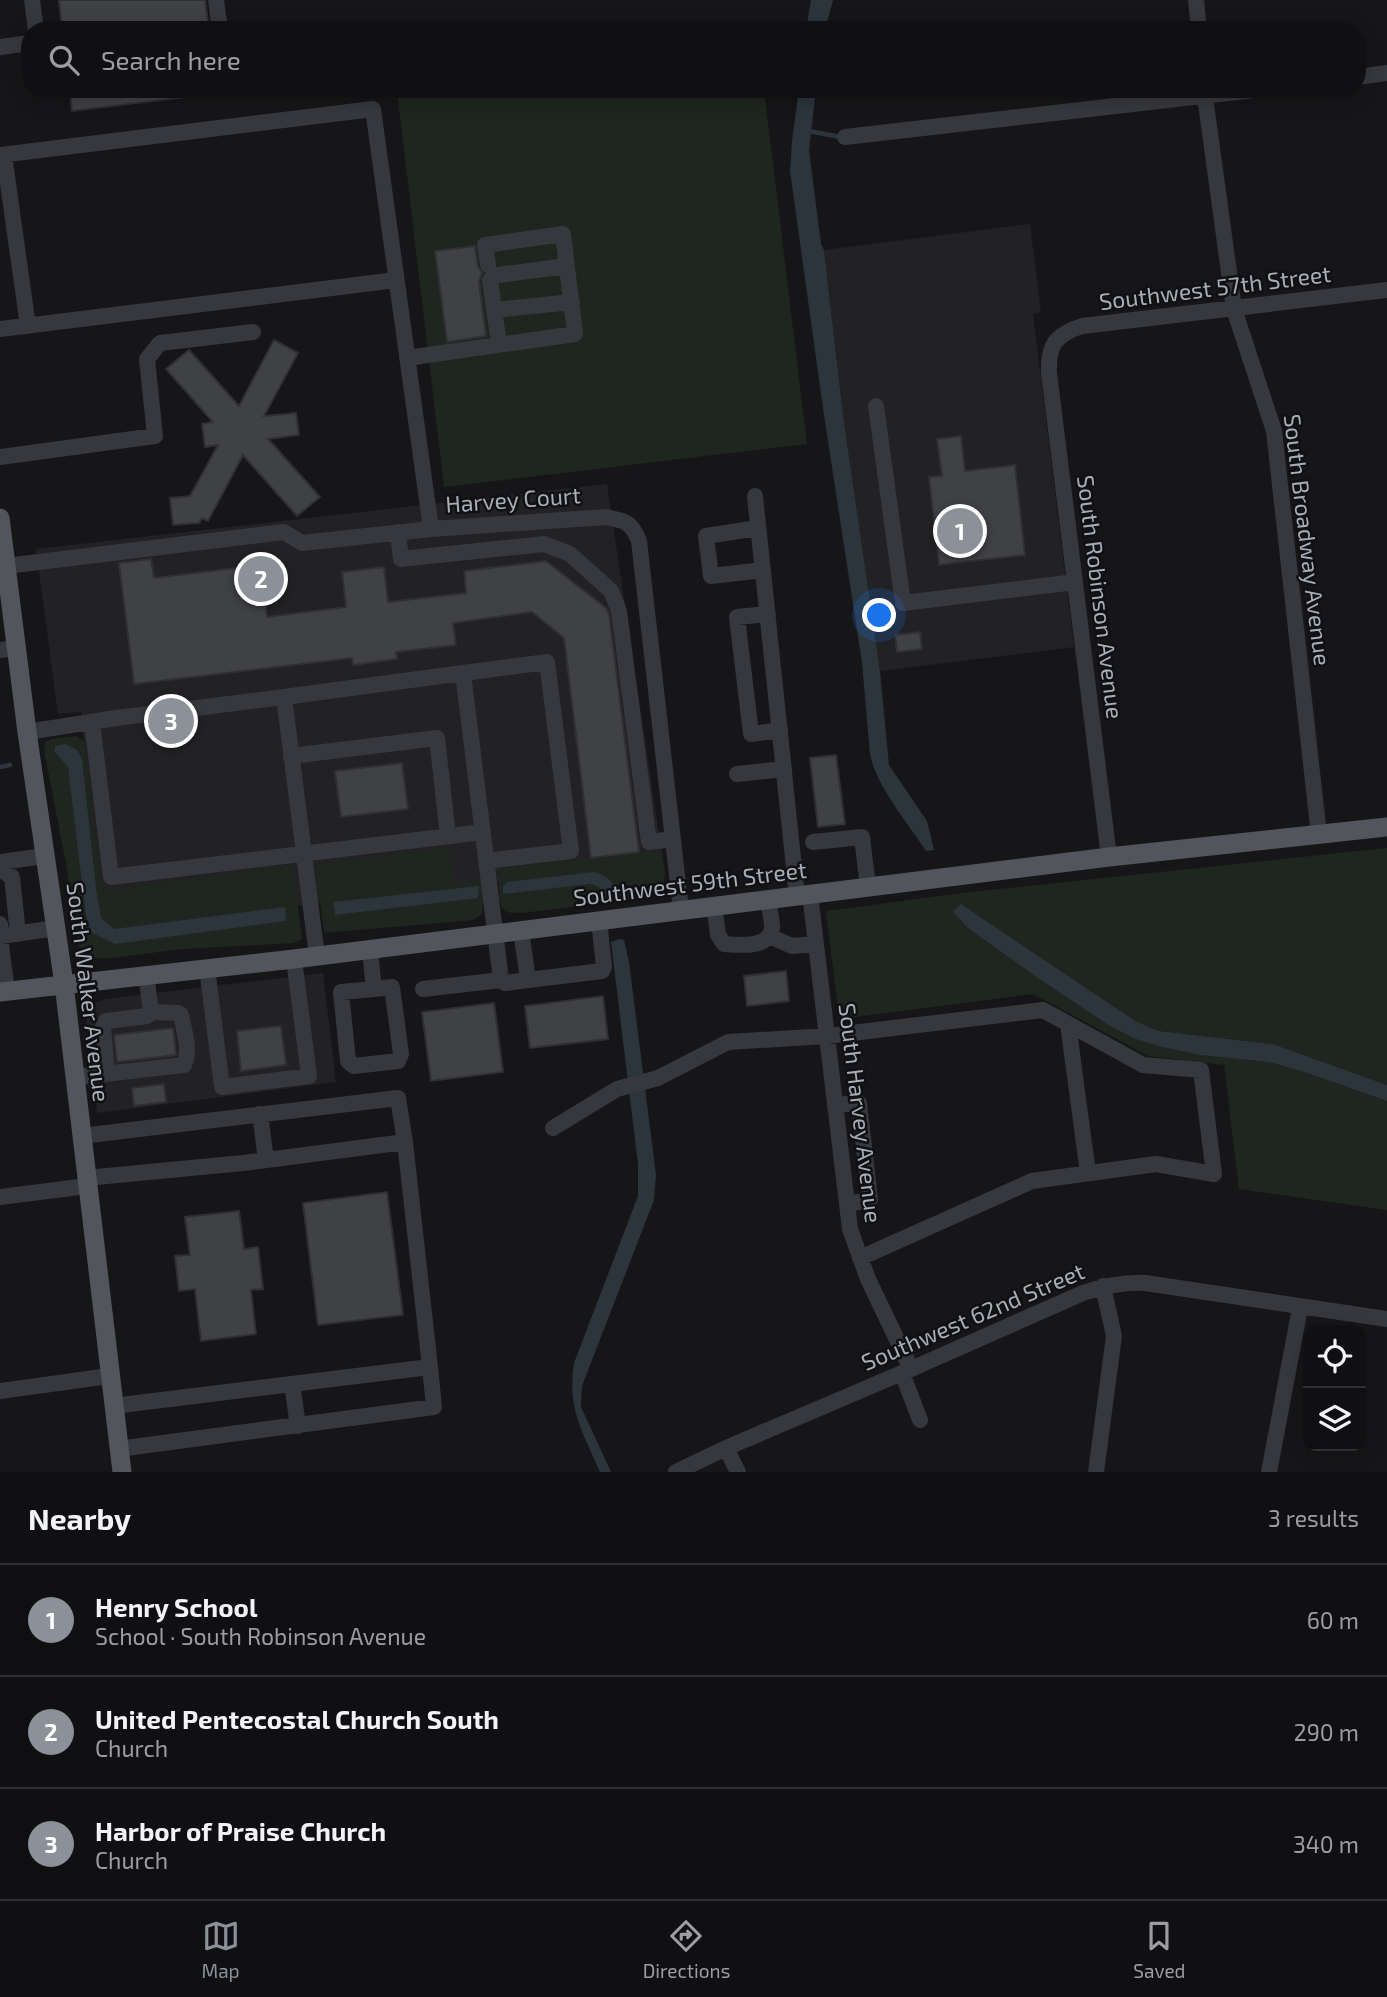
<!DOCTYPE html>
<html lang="en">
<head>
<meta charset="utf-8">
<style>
  body { margin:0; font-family:"Exo 2",sans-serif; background:#1e1e20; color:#f1f3f6 }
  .controls { position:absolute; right:21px; bottom:21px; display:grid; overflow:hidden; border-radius:14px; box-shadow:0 4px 18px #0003 }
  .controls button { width:63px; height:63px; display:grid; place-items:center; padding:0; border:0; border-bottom:2px solid #303032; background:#101012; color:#f1f3f6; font:35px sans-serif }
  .you { position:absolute; left:880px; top:616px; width:24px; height:24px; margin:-18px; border:5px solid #fff; border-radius:50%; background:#1a73e8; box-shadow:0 0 0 10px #1a73e833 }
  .badge { display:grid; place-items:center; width:46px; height:46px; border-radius:50%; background:#8c9099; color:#fff; font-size:23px; font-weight:700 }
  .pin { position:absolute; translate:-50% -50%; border:4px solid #fff; box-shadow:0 2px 7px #0006 }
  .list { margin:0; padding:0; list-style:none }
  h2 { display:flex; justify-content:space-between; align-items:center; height:91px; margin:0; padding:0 28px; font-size:30px }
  h2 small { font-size:23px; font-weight:400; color:#9c9d9f }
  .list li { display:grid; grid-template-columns:46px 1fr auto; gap:21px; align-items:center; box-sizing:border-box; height:112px; padding:0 28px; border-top:2px solid #303032 }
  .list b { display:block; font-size:26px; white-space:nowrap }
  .list p { margin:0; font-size:23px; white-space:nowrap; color:#9c9d9f }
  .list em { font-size:23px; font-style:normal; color:#9c9d9f }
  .icon { flex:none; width:38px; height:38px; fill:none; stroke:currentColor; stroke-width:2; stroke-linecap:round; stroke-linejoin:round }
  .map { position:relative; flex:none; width:1387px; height:1472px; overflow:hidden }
  .search { position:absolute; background:#101012; box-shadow:0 4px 18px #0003; left:21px; right:21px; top:21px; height:77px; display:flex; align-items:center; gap:18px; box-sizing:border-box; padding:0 24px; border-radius:28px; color:#9c9d9f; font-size:26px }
  .sheet { height:427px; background:#101012 }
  nav { display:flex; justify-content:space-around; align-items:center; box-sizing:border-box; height:98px; border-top:2px solid #303032; background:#101012; font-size:19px; color:#9c9d9f }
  nav a { display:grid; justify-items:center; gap:4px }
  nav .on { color:#8c9099 }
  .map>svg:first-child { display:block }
  .built { fill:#222225 }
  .green { fill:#1e261f }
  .water { fill:#2c353c }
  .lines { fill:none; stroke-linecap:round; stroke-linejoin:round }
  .stream { stroke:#2c353c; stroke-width:4.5 }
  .building { fill:#404145; stroke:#303034; stroke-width:2 }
  .minor { stroke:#37383d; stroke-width:16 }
  .major { stroke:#53555c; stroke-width:19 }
  .labels { text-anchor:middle; stroke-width:5; stroke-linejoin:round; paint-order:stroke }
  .street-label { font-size:23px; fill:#a8adb8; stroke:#111113 }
</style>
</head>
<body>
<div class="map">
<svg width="1387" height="1472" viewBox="0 0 1387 1472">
  <rect width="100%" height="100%" fill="#161618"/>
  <path class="built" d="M 1030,224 L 1041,312 L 1033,314 L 1074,647 L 880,671 L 843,415 L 824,250 Z
    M 607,484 L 664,868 L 594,872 L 285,907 L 101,918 L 81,712 L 58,714 L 36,549 Z
    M 323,973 L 336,1082 L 97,1113 L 86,1021 L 91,1006 L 97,1002 L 105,999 Z"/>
  <path class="green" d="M 412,89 L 764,89 L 807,444 L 444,487 L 397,91 Z
    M 77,736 L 84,742 L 102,888 L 106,891 L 289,865 L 293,867 L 302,939 L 293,943 L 183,949 L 104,959 C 90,958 84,955 77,943 L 67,869 L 44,750 L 45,742 L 51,739 Z
    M 443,848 L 450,853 L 454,883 L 482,880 L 484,898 L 482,914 L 473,920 L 324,933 L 315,865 Z
    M 1387,848 L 1387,1085 L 1273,1044 L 1159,1031 L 1137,1022 L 961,904 L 1162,1047 L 1200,1055 L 1269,1062 L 1307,1073 L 1387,1101 L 1387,1210 L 1239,1189 L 1224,1065 L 1148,1056 L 1033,994 L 839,1019 L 826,911 L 970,892 Z
    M 651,851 L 662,852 C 665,874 671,886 646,898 L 522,913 C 518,912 509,914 505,911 C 497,907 497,875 502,868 Z"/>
  <path class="water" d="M 811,0 L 833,0 L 825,30 L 806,30 Z
    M 799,89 L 816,89 L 809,150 L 821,244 L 824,250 L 843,415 L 880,671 L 889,765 L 927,821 L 934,850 L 926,851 C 908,823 876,786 870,754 L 862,663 L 824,415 L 790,171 L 792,141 Z
    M 65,744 L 77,750 L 82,759 L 96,888 L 101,918 L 114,929 L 285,907 L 286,921 L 115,944 L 91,932 L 86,916 L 68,767 L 55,752 L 55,746 Z
    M 594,872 C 608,876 618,885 621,899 L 605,901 C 602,890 601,886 589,884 L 503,894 L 503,887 L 507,882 Z
    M 479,886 L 478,898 L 335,915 L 333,902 Z
    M 961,904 L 1137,1022 L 1159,1031 L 1273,1044 L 1387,1085 L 1387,1101 L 1307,1073 L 1269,1062 L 1200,1055 L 1162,1047 L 1133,1038 L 1107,1024 L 1038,978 L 968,928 L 953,912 Z
    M 619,939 L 624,940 L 629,962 L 656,1175 L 654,1200 L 582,1386 L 581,1407 L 611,1472 L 600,1472 C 582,1430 567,1410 574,1363 L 638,1196 L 638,1164 L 611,942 Z"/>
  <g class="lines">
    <path class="stream" d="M 808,131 L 841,137
      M 0,767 L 10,765"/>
  </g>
  <path class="building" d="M 59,0 L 205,0 L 209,30 L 62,30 Z
    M 70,89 L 186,89 L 187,97 L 72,111 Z
    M 475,246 L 478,267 L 482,273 L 479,281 L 486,336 L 447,342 L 435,251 Z
    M 274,340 L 298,353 L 264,416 L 296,413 L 299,435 L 268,439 L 320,497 L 297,516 L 243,455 L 208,521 L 202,518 L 199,523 L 173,525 L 170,498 L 190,496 L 218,445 L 205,447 L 202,424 L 213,422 L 166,369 L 189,350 L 239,406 Z
    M 961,436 L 965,471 L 1015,465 L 1025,555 L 939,565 L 929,477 L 942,476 L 937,439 Z
    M 151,559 L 154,578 L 261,565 L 267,617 L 346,607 L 342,572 L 384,567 L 388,602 L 466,593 L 464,571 L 546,561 L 606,608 L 609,614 L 639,852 L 591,858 L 564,638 L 532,612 L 453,623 L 456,645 L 396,652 L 397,659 L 353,665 L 352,658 L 134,684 L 119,563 Z
    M 920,632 L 922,649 L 897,652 L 895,635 Z
    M 836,755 L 845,824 L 818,827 L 810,758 Z
    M 402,763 L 408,809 L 341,817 L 335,771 Z
    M 786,971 L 789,1001 L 747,1006 L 744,976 Z
    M 603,996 L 608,1039 L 530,1048 L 525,1006 Z
    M 494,1003 L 503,1072 L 431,1081 L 422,1012 Z
    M 281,1026 L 286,1065 L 241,1071 L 237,1031 Z
    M 173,1028 L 176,1055 L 117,1062 L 114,1035 Z
    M 164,1084 L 166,1102 L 134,1106 L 132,1088 Z
    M 387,1192 L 403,1315 L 318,1325 L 303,1203 Z
    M 239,1211 L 244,1249 L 258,1247 L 263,1289 L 251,1290 L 256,1334 L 201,1341 L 195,1289 L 179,1291 L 175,1256 L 190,1255 L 185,1217 Z"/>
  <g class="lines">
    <path class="minor" d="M 32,0 L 36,30
      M 216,0 L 220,30
      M 1196,0 L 1199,30
      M 0,47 L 30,43
      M 1357,77 L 1387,73
      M 1204,89 L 1234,309 L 1274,431 L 1319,835
      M 845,137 L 1263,89
      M 0,155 L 373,109 L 431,529 L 606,517 C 625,521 631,521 639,541 L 681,910
      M 4,155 L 28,326
      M 498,275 L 567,266
      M 490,280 L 499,344
      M 494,310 L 572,302
      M 0,329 L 396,280
      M 407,358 L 575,334 L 563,234 L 485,245 L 488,265
      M 876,406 L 903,603 L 1075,582
      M 0,457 L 155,436 L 147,359 L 160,343 L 253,332
      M 755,496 L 797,896
      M 758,528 L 706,536 L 711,576 L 763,570
      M 398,532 L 401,559 L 544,544 L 570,554 L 611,591 L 619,611 L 649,842 L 673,839
      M 6,566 L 284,532 L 302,543 L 431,529
      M 768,614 L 737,617 L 751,734 L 780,730
      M 0,650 L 17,648
      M 463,673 L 547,662 L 571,851 L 486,861
      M 284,697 L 463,673 L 501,980 L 505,983 L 528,980
      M 92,722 L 111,877 L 483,832
      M 27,732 L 116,718 L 284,697 L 317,956
      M 291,756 L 437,738 L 448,836
      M 737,774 L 784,769
      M 813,842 L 862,837 L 868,887
      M 1109,857 L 1049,373 C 1048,345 1055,335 1082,326 L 1387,290
      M 0,862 L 45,856
      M 0,869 L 12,877 L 18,934
      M 810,894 L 850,1229 L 868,1279 L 911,1369
      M 714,906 L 718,935 L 724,944 C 738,945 771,949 772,927 C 772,918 769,908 768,899
      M 0,924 L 1,936 L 56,928
      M 521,930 L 528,980 L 602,971 L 604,967 L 599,920
      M 769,936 L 792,946 L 816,944
      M 0,937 L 7,991
      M 370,950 L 374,989 L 341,992 L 348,1061 L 354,1066 L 398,1061 L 401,1054 L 392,987 L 374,989
      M 207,968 L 222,1087 L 309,1076 L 294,959
      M 423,989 L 501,980
      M 1068,1024 L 1088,1173
      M 104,1074 L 184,1065 C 191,1050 184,1031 181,1015 L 178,1013 L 151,1012
      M 75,1077 L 104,1074 L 107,1071 L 103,1027 L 106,1021 L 147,1016 L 151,1012 L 146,975
      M 835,1105 L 859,1103 L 870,1200 L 847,1204
      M 260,1114 L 266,1160
      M 553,1128 L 617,1089 L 658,1078 L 728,1042 L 827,1036 L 1043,1010 L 1143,1065 L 1201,1070 L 1214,1174 L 1156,1164 L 1032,1181 L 860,1258
      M 81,1136 L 398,1098 L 405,1142 L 243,1163 L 86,1178
      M 405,1142 L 430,1367
      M 0,1197 L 87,1186
      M 902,1373 L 920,1420
      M 292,1384 L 298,1426
      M 0,1391 L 109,1376
      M 113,1406 L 430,1367 L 434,1407 L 118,1449
      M 726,1448 L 738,1472
      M 676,1472 L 726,1448 L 902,1373 L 1083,1293 C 1104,1286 1123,1282 1145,1283 L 1387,1319
      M 1096,1472 L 1114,1336 L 1103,1286
      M 1269,1472 L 1300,1308"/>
    <path class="major" d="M 0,518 L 27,732 L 64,984 L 122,1472
      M 0,992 L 294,959 L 1109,857 L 1387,827"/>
  </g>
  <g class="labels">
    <g class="street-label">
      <text transform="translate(1215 288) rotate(-7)" y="8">Southwest 57th Street</text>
      <text transform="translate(513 500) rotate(-4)" y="8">Harvey Court</text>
      <text transform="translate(1307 540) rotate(83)" y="8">South Broadway Avenue</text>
      <text transform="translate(1100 597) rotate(83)" y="8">South Robinson Avenue</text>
      <text transform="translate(690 884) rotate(-7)" y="8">Southwest 59th Street</text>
      <text transform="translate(88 992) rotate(83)" y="8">South Walker Avenue</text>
      <text transform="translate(860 1113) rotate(83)" y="8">South Harvey Avenue</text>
      <text transform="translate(973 1317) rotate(-23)" y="8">Southwest 62nd Street</text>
    </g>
  </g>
</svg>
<div class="controls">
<button><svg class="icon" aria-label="locate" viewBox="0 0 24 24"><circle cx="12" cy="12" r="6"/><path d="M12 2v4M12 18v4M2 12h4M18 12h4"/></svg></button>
<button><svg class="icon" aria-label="layers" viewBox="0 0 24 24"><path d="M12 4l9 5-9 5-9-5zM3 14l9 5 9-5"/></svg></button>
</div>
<div class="you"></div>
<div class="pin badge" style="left:960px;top:531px">1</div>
<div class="pin badge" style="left:261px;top:579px">2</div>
<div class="pin badge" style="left:171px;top:721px">3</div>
<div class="search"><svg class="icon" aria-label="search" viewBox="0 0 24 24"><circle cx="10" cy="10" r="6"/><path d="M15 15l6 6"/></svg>Search here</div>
</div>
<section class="sheet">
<h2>Nearby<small>3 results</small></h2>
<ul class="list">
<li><span class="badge">1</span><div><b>Henry School</b><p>School · South Robinson Avenue</p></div><em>60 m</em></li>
<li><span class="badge">2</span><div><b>United Pentecostal Church South</b><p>Church</p></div><em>290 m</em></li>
<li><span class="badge">3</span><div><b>Harbor of Praise Church</b><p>Church</p></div><em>340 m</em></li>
</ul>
</section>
<nav>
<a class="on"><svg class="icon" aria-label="map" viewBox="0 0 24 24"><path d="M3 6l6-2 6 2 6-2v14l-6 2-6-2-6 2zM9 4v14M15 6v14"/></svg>Map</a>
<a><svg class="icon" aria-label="directions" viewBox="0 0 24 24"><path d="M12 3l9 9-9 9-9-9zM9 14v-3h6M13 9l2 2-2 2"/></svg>Directions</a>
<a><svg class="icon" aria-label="saved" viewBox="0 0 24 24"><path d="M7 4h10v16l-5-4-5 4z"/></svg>Saved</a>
</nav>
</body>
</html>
